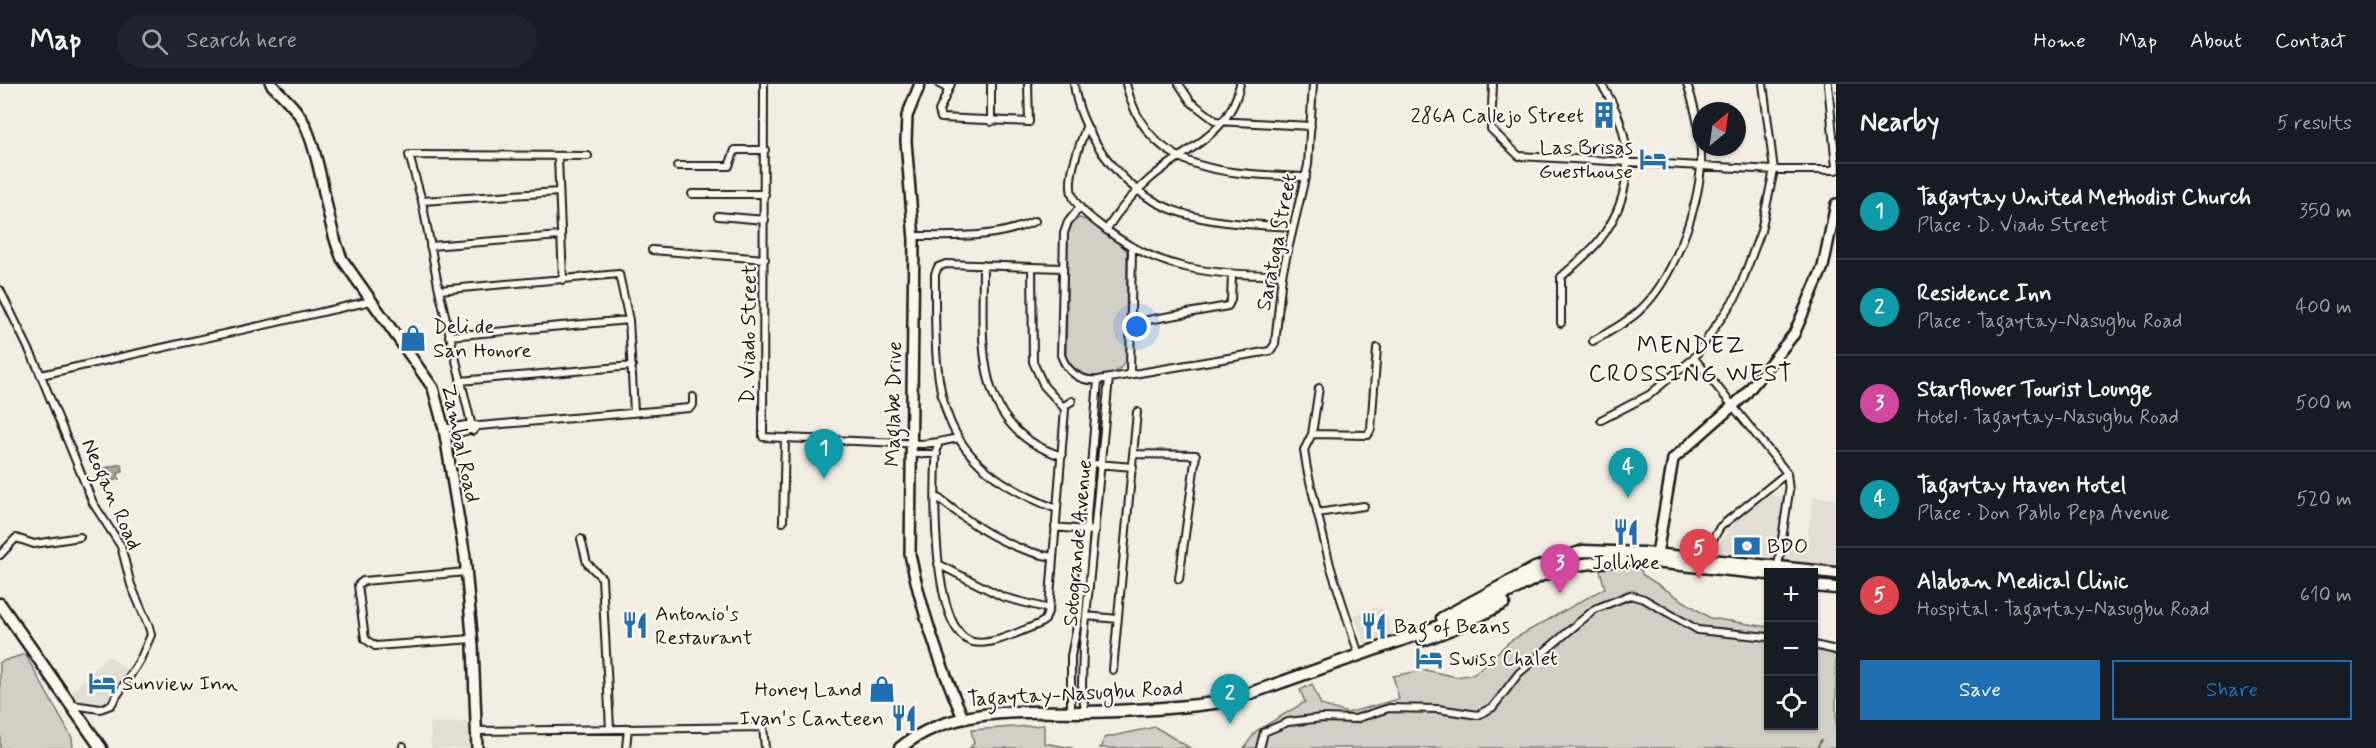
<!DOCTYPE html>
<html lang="en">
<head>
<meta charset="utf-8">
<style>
  body { margin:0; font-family:Mynerve,sans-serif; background:#20242c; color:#f1f3f6 }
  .controls { position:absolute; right:18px; bottom:18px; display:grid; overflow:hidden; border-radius:0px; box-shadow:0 2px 4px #0004 }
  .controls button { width:54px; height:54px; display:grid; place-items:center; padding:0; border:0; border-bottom:2px solid #363941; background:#171b24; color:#f1f3f6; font:30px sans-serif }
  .compass { position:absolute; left:1692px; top:18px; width:54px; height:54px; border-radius:50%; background:#171b24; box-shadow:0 2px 4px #0004; rotate:29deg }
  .you { position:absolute; left:1137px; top:243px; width:21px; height:21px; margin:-15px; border:4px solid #fff; border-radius:50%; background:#1a73e8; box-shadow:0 0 0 9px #1a73e833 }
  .badge { display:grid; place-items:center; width:39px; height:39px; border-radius:50%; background:#1f6fb2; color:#fff; font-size:20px; font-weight:700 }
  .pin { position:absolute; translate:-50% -50px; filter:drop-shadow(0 2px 3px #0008) }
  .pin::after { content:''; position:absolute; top:32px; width:21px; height:18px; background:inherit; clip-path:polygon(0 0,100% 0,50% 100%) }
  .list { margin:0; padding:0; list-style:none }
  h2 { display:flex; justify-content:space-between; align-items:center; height:78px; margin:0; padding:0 24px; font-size:26px }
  h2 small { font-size:20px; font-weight:400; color:#9ea1a6 }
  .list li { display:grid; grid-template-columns:39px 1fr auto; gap:18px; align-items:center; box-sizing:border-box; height:96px; padding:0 24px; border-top:2px solid #363941 }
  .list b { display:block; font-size:22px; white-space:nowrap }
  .list p { margin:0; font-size:20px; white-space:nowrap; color:#9ea1a6 }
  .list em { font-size:20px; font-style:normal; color:#9ea1a6 }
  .actions { display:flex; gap:12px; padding:18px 24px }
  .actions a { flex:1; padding:14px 0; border:2px solid #1f6fb2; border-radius:0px; text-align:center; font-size:21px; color:#1f6fb2 }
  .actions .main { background:#1f6fb2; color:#fff }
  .icon { flex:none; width:33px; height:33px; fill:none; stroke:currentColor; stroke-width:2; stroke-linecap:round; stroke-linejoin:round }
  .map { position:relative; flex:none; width:1836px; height:664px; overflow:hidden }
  header { display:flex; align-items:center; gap:36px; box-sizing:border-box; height:84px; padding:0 30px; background:#171b24; border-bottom:2px solid #363941 }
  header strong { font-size:28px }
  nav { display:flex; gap:33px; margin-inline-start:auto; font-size:21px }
  .search { width:420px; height:54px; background:#20242c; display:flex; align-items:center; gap:15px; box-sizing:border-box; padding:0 21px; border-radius:33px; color:#9ea1a6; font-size:22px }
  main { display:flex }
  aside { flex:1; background:#171b24 }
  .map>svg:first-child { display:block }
  .built { fill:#e2ded5 }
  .green { fill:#d2cfc6; stroke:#777671; stroke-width:1.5 }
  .water { fill:#a9a6a0; stroke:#716f6b; stroke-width:1.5 }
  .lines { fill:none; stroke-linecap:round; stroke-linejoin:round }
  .stream { stroke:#716f6b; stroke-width:2 }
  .street-casing { stroke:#1c1c1c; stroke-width:10 }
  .secondary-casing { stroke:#1c1c1c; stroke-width:14 }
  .primary-casing { stroke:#1c1c1c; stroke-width:15 }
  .street { stroke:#fbf7ec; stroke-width:6 }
  .secondary { stroke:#fbf7ec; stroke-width:9 }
  .primary { stroke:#fbf7ec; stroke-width:10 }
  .labels { text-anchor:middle; stroke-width:4.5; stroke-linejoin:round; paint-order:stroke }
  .poi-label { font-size:21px; fill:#1c1c1c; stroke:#fbf7ec; text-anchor:start }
  .street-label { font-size:21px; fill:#1c1c1c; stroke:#fbf7ec }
  .quarter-label { font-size:24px; letter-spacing:1.5px; fill:#1c1c1c; stroke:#fbf7ec }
</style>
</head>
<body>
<header>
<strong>Map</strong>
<div class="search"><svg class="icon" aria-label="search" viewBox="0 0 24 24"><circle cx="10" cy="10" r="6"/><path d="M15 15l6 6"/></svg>Search here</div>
<nav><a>Home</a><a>Map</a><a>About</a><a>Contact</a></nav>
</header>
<main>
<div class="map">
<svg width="1836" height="664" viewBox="0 0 1836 664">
  <rect width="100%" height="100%" fill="#f2eee4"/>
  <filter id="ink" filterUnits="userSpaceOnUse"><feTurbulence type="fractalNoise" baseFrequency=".0167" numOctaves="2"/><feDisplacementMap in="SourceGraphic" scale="12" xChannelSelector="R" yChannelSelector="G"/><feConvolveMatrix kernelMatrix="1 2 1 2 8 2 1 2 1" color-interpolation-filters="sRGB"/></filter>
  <g filter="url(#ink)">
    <path class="built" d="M 1769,411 L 1788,414 L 1782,463 L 1806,465 L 1813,413 L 1836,415 L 1836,487 L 1707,473 L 1736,437 Z
      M 1374,524 L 1384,524 L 1392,552 L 1366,561 L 1354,532 Z
      M 107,571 L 130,588 L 107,620 L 101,622 L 77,620 L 71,609 Z
      M 430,638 L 474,638 L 474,664 L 431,664 Z"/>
    <path class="green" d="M 1079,134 C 1089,135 1122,159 1127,168 L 1126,276 C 1114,301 1077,296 1066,273 L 1068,149 L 1072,139 Z
      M 1599,483 L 1640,485 L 1643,491 L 1710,534 L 1768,543 L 1768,642 L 1814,642 L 1814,559 L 1836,572 L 1836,664 L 1244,664 L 1256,647 L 1305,618 L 1300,606 L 1312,600 L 1321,621 L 1347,629 L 1399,615 L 1393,592 L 1425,586 L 1457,593 L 1474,590 L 1510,557 L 1605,504 Z
      M 25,570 L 72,654 L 73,664 L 0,664 L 0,578 Z
      M 1044,641 L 1044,659 L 1073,664 L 970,664 L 974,659 L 971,646 Z
      M 1155,643 L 1190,664 L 1099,664 L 1102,663 L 1104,654 Z"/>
    <path class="water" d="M 121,380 L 123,388 L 118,389 L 119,395 L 104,399 L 101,385 Z"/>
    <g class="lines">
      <path class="stream" d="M 1836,7 L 1836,8
        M 1817,664 L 1821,656"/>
      <defs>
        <path id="street" d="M 764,0 L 763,353 L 923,360 L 939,358
          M 939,0 L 949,5
          M 951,0 L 939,27 L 941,34 L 1029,38 L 1028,0
          M 991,0 L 991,38
          M 1074,0 C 1077,27 1089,50 1104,71 C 1153,140 1217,138 1293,143
          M 1126,0 C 1148,93 1229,89 1306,93
          M 1179,0 L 1191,18 L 1216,37 L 1311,42
          M 1493,0 L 1491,45 L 1519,72 L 1774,86 L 1836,86
          M 1828,0 L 1836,83
          M 1086,43 C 1080,61 1067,91 1072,110 C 1076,123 1090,133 1100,141 C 1157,187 1211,191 1282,191
          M 558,74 L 563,196
          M 677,82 L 729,82 L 735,66 L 765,66
          M 692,110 L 765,110
          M 422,117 L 559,108
          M 1080,123 L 1068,138 L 1064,149 L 1061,271 C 1067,288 1080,298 1098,296 L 1270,267 L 1275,260 L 1282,191 L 1308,81 L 1313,0
          M 718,132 L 765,136
          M 1106,146 C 1119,126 1133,109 1151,94 C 1186,64 1231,50 1240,0
          M 914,152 C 955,152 996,155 1035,137
          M 430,162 L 561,152
          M 652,166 L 765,175
          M 983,181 C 983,256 971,344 1062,372
          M 0,206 L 37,282 L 93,419 L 121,462 L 131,501 L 149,543 L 151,551 L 140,576 L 111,621 L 100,625 L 73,621
          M 439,206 L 619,190 L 629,236 L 634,328
          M 1131,239 L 1228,222 L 1231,216 L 1232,191
          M 1561,239 L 1561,193 C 1573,182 1587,171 1598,158 C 1637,110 1635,50 1601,0
          M 449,252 L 629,236
          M 1593,257 C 1609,248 1626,239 1639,227 C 1673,197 1698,125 1701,81 C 1702,54 1696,26 1687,0
          M 1694,274 L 1787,389 L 1789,407 L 1778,483
          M 1130,290 L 1132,163
          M 41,291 L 371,217
          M 460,297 L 632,282
          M 1064,322 L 1072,317
          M 1601,336 L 1649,311 L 1694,274 L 1737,211 L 1761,147 L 1774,86 L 1763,0
          M 444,345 L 471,340 L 479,342 L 689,324 L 693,321 L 693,313
          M 473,347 L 439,206 L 422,117 L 409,71 L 588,72
          M 1312,350 L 1319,304
          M 445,353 L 476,344
          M 958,354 L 939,358 L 937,364 C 934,399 930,548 973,558 C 993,562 1020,547 1039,540 L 1045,536 L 1049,525 L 1065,325 L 1044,302 L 1033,278 L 1032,183
          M 911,370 L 937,370
          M 1134,370 L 1196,371 L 1179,495
          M 1097,380 L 1133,383
          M 936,412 C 972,441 1006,465 1053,473
          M 1057,425 C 931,377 935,309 935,190 L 938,183 L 946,180 L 1063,184
          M 1317,429 L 1364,422
          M 783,438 L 785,354
          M 1055,443 L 1095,447
          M 581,455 L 587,479 L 602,494 L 610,644
          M 0,471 L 16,454 L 34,460 L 80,453
          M 1702,475 L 1720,443 L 1787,389
          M 938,480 L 1003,513 L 1049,525
          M 467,488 L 363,497 L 358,501 L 365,555 L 375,562 L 473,555
          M 1086,532 L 1118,535
          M 1814,561 L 1836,566
          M 1359,571 L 1330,481 L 1307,385 L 1304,366 L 1312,350 L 1368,351 L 1371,345 L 1377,264
          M 1113,586 L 1137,328
          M 1071,627 L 1071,572 L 1079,532 L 1098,296
          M 1085,628 L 1082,601 L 1083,564 L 1109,294
          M 477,647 L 763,643 L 765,664
          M 403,662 L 403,664
          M 626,664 L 628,644
          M 1260,664 L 1264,648 L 1288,638 L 1322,634 L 1355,635 L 1389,624 L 1438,625 L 1478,631 L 1493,623 L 1519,589 L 1595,525 L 1630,511 L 1644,515 L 1698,546 L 1768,553"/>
        <path id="secondary" d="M 271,0 C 285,14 301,28 308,48 C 324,88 325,134 342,175 L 433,304 L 444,345 L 465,473 L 473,562 L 477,664
          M 920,0 L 907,32 L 906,57 L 914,156 L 910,470 C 921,527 940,580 963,634
          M 1657,470 L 1673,375 L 1744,312 L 1794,250 L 1823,183 L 1836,120"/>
        <path id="primary" d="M 1814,502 L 1836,504
          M 0,520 L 101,664
          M 1442,534 L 1535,484 L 1583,467 L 1644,469 L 1836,489
          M 1423,556 L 1459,542 L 1504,519
          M 900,664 C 951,622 1023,628 1085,628 C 1132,627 1181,624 1228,617 L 1419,550 L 1459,534 L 1540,492 L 1569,482 L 1625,475 L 1768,490"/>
      </defs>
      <use href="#street" class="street-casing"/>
      <use href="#secondary" class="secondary-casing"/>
      <use href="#primary" class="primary-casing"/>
      <use href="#street" class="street"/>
      <use href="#secondary" class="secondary"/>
      <use href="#primary" class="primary"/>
    </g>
  </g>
  <defs>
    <symbol id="building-bare" viewBox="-9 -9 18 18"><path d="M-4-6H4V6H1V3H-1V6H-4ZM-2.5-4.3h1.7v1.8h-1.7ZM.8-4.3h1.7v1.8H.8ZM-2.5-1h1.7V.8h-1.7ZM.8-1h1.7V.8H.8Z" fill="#1f6fb2" stroke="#fbf7ec" stroke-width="2.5" paint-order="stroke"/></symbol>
    <symbol id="hotel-bare" viewBox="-9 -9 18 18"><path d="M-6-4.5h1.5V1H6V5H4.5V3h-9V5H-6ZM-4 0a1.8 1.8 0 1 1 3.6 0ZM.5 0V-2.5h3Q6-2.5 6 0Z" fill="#1f6fb2" stroke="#fbf7ec" stroke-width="2.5" paint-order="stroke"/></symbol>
    <symbol id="shop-bare" viewBox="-9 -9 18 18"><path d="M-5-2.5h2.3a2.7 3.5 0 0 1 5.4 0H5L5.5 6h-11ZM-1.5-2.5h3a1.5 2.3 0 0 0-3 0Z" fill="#1f6fb2" stroke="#fbf7ec" stroke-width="2.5" paint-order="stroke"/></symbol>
    <symbol id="restaurant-bare" viewBox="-9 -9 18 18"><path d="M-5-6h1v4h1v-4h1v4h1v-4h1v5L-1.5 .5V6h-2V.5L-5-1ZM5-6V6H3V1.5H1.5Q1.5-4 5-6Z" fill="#1f6fb2" stroke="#fbf7ec" stroke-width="2.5" paint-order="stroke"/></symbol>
    <symbol id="bank-bare" viewBox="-9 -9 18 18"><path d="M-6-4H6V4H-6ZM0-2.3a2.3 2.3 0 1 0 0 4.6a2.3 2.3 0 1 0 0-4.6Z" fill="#1f6fb2" stroke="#fbf7ec" stroke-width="2.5" paint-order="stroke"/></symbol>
  </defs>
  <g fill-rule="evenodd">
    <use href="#building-bare" x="1585" y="12" width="38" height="38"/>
    <use href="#hotel-bare" x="1634" y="56" width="38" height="38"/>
    <use href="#shop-bare" x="394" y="235" width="38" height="38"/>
    <use href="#restaurant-bare" x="1607" y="429" width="38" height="38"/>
    <use href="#bank-bare" x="1728" y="443" width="38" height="38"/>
    <use href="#restaurant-bare" x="616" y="522" width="38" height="38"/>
    <use href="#restaurant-bare" x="1355" y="523" width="38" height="38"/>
    <use href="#hotel-bare" x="1410" y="555" width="38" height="38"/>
    <use href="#hotel-bare" x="83" y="580" width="38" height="38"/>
    <use href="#shop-bare" x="863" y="586" width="38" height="38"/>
    <use href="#restaurant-bare" x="885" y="615" width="38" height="38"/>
  </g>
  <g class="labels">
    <g class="poi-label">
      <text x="1584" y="38" text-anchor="end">286A Callejo Street</text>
      <text x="1633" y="70" text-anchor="end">Las Brisas<tspan x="1633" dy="24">Guesthouse</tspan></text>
      <text x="433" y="249">Deli de<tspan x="433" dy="24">San Honore</tspan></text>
      <text x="1767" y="469">BDO</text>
      <text x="1626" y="485" text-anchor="middle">Jollibee</text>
      <text x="655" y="536">Antonio's<tspan x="655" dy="24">Restaurant</tspan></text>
      <text x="1394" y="549">Bag of Beans</text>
      <text x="1449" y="581">Swiss Chalet</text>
      <text x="122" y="606">Sunview Inn</text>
      <text x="862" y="612" text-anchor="end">Honey Land</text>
      <text x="884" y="641" text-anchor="end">Ivan's Canteen</text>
    </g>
    <g class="street-label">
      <text transform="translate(1276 158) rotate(-79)" y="7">Saratoga Street</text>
      <text transform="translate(748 250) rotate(-89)" y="7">D. Viado Street</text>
      <text transform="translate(893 320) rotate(-89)" y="7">Maglabe Drive</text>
      <text transform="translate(461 359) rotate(78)" y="7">Zambal Road</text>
      <text transform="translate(112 410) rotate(66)" y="7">Neogan Road</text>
      <text transform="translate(1077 459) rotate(-85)" y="7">Sotogrande Avenue</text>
      <text transform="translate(1075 609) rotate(-3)" y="7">Tagaytay-Nasugbu Road</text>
    </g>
    <g class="quarter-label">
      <text x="1691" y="269">MENDEZ<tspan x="1691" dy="28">CROSSING WEST</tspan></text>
    </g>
  </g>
</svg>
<div class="controls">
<button>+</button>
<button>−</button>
<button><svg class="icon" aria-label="locate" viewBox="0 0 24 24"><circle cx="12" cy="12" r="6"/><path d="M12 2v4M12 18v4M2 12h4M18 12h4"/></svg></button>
</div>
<svg class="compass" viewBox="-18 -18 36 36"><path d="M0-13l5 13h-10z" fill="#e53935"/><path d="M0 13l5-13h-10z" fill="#9ea1a6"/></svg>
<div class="you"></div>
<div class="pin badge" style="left:824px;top:395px;background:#0f9aa8">1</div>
<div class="pin badge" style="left:1230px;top:640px;background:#0f9aa8">2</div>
<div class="pin badge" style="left:1560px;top:510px;background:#d1479c">3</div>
<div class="pin badge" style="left:1628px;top:414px;background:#0f9aa8">4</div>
<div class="pin badge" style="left:1699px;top:495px;background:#e0444e">5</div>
</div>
<aside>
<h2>Nearby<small>5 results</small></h2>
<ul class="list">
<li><span class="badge" style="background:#0f9aa8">1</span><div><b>Tagaytay United Methodist Church</b><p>Place · D. Viado Street</p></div><em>350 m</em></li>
<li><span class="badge" style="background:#0f9aa8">2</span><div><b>Residence Inn</b><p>Place · Tagaytay-Nasugbu Road</p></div><em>400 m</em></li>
<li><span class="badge" style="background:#d1479c">3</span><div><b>Starflower Tourist Lounge</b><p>Hotel · Tagaytay-Nasugbu Road</p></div><em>500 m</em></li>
<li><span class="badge" style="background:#0f9aa8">4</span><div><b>Tagaytay Haven Hotel</b><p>Place · Don Pablo Pepa Avenue</p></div><em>520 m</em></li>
<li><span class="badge" style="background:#e0444e">5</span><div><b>Alaban Medical Clinic</b><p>Hospital · Tagaytay-Nasugbu Road</p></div><em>610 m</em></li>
</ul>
<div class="actions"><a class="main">Save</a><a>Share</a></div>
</aside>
</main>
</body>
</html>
